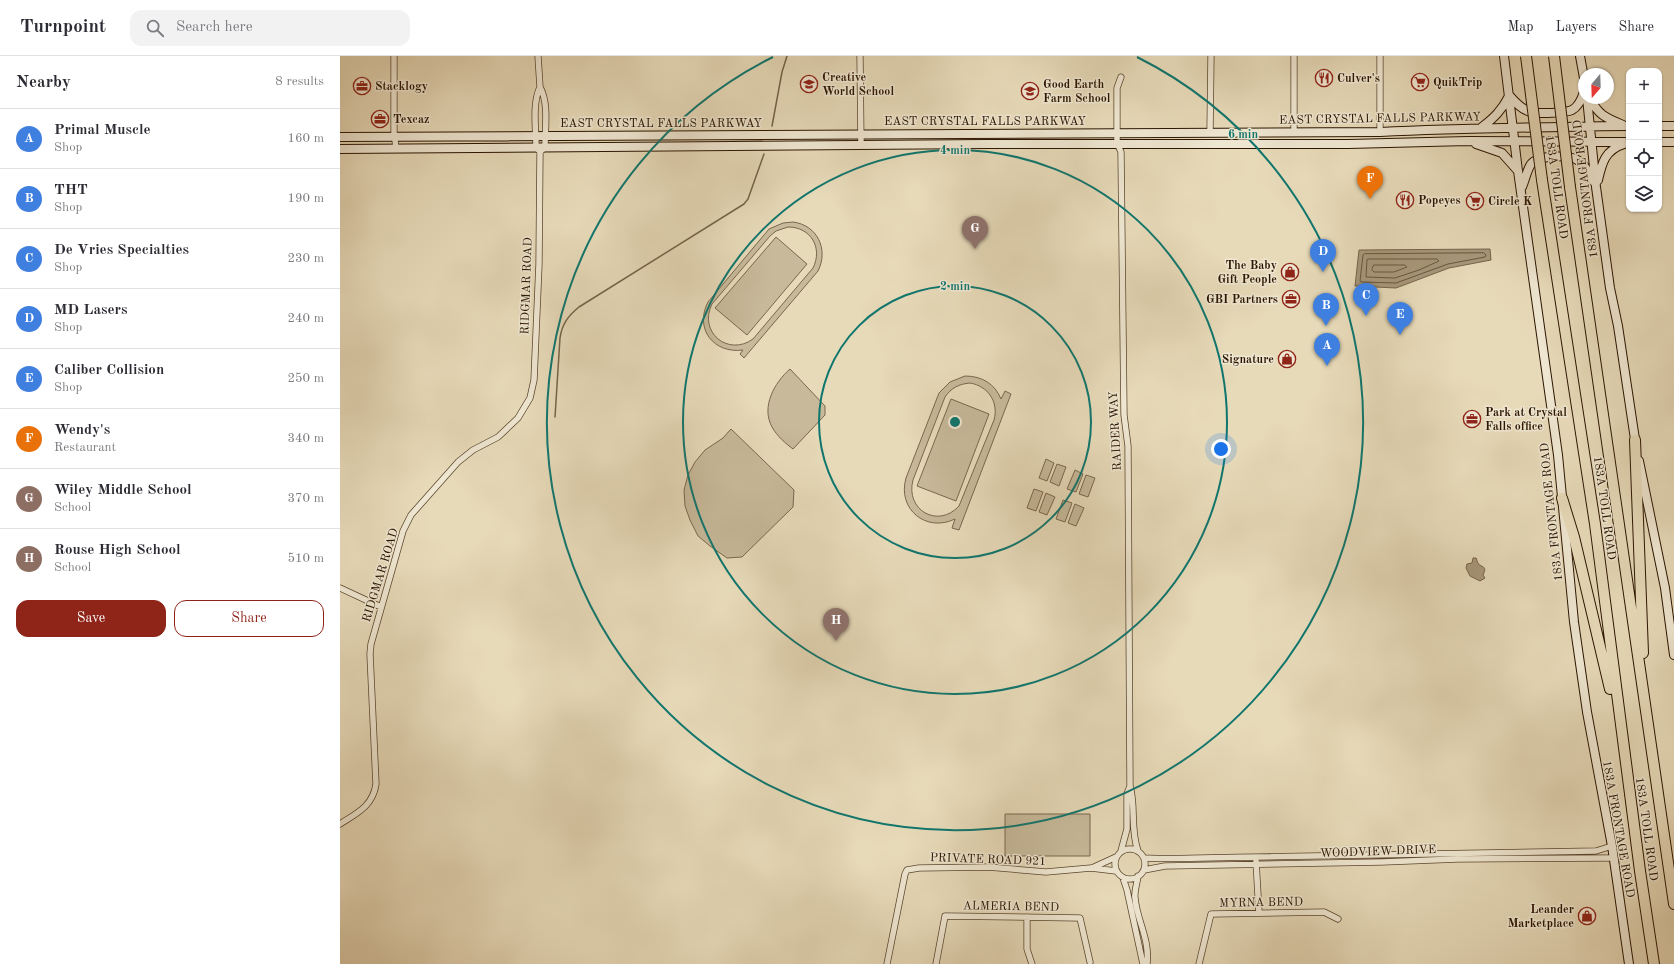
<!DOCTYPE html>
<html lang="en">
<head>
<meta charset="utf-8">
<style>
  body { margin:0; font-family:"Old Standard TT",serif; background:#f2f2f3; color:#2b2b33 }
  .controls { position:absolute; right:12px; top:12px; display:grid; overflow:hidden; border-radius:8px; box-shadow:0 1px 3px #0004 }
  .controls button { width:36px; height:36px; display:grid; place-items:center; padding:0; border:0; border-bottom:1px solid #e1e1e2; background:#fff; color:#2b2b33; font:20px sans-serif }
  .compass { position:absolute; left:1238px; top:12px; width:36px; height:36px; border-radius:50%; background:#fff; box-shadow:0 1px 3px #0004; rotate:199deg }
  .you { position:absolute; left:881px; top:393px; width:14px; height:14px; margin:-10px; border:3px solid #fff; border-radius:50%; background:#1a73e8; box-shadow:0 0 0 6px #1a73e833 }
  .badge { display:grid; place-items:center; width:26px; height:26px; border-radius:50%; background:#8f2418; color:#fff; font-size:13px; font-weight:700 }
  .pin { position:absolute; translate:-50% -33px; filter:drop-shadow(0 1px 2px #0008) }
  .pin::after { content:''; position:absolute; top:21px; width:14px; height:12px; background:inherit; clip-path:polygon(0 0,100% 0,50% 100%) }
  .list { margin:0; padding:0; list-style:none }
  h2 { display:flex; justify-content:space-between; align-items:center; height:52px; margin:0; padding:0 16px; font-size:17px }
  h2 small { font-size:13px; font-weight:400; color:#7c7c81 }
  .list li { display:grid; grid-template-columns:26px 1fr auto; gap:12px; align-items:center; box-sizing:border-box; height:60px; padding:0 16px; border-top:1px solid #e1e1e2 }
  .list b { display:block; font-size:15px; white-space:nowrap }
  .list p { margin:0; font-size:13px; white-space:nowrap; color:#7c7c81 }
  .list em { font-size:13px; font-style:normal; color:#7c7c81 }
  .actions { display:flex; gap:8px; padding:12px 16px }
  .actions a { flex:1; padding:9px 0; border:1px solid #8f2418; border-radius:12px; text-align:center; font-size:14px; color:#8f2418 }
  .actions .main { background:#8f2418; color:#fff }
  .icon { flex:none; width:22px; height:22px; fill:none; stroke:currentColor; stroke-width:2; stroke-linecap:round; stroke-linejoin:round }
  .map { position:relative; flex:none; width:1334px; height:908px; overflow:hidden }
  header { display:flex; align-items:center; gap:24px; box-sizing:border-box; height:56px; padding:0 20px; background:#fff; border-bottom:1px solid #e1e1e2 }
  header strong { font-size:19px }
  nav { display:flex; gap:22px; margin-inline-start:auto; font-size:14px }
  .search { width:280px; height:36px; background:#f2f2f3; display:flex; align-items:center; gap:10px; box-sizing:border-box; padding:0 14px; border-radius:12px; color:#7c7c81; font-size:15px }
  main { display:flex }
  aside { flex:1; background:#fff }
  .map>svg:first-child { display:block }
  .green { fill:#c7b99a; stroke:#79674d; fill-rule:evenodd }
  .water { fill:#a7977a; stroke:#756349 }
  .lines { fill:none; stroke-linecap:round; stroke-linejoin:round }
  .shore { stroke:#69563d; stroke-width:1 }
  .stream { stroke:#756349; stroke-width:1.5 }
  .minor-casing { stroke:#5a462e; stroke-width:7 }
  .secondary-casing { stroke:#2b1500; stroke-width:10 }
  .motorway-casing { stroke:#2b1500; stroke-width:12 }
  .minor { stroke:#efe7d2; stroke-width:5.5 }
  .secondary { stroke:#efe7d2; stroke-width:8 }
  .motorway { stroke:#e7dab9; stroke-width:10 }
  .motorway-bridge-casing { stroke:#2b1500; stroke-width:12; stroke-linecap:butt }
  .motorway-bridge { stroke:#e7dab9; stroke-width:10 }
  .ring { fill:none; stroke:#0f766e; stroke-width:2 }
  .labels { text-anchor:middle; stroke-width:3; stroke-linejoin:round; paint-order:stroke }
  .poi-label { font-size:12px; font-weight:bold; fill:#2b1500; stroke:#efe7d2; text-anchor:start }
  .street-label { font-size:12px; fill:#2b1500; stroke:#efe7d2 }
  .centre { fill:#0f766e; stroke:#efe7d2; stroke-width:2 }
  .ring-label { font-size:12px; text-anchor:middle; font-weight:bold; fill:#0f766e; stroke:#efe7d2; stroke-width:3; stroke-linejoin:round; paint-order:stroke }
</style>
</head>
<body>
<header>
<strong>Turnpoint</strong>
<div class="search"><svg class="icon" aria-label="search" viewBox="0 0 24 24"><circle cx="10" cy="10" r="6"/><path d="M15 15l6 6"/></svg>Search here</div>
<nav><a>Map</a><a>Layers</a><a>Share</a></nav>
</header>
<main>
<aside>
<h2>Nearby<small>8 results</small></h2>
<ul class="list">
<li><span class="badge" style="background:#3f7fe0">A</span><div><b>Primal Muscle</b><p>Shop</p></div><em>160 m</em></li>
<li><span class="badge" style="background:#3f7fe0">B</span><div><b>THT</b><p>Shop</p></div><em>190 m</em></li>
<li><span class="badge" style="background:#3f7fe0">C</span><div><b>De Vries Specialties</b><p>Shop</p></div><em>230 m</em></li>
<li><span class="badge" style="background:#3f7fe0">D</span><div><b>MD Lasers</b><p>Shop</p></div><em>240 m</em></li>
<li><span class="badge" style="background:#3f7fe0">E</span><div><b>Caliber Collision</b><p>Shop</p></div><em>250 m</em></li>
<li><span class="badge" style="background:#e8710a">F</span><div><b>Wendy's</b><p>Restaurant</p></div><em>340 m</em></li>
<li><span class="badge" style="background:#8d6e63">G</span><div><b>Wiley Middle School</b><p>School</p></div><em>370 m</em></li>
<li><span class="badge" style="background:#8d6e63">H</span><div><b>Rouse High School</b><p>School</p></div><em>510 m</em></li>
</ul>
<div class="actions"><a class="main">Save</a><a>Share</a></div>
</aside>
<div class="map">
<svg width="1334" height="908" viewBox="0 0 1334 908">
  <rect width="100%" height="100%" fill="#e7dab9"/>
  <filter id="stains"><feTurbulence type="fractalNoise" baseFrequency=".005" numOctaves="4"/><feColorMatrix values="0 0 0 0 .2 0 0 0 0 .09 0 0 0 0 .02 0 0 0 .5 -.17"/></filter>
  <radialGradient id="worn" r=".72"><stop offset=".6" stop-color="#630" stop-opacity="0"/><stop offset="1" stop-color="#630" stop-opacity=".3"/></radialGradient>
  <path class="green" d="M 453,166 C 477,169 489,193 478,215 L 404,302 L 400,298 L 403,294 C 374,298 354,273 368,246 L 429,173 L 443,167 ZM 448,171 C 471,171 483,192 473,212 L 413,283 C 388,301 358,276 372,248 L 430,180 L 436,175 Z
    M 436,181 L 467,208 L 407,279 L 375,252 Z
    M 450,313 L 485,350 L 485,359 L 453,393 C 445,387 437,380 432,371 C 421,351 434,327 450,313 Z
    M 625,320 C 642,320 655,328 661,343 L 665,335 L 671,338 L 619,474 L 612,472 L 615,463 C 586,477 557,453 566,422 L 599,337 L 610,326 ZM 630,327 C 648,330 659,346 654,364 L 619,450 C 598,473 565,454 573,424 L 605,341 C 611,332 619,328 630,327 Z
    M 611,343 L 649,358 L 616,445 L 577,430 Z
    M 391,373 L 454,434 L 453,451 L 402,501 L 387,502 L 370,490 L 358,480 L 350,464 L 345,450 L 344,434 L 348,419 L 355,406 L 365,394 L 383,382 Z
    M 706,403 L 714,407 L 707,425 L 699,422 Z
    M 717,408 L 726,411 L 719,430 L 710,426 Z
    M 735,414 L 743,418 L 736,436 L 727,433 Z
    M 746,419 L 755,422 L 748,441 L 739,438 Z
    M 694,433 L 703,436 L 696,455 L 687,452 Z
    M 706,437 L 715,441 L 707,459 L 699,456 Z
    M 723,444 L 732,447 L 725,466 L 716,463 Z
    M 735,448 L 744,452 L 736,470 L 728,467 Z
    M 665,758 L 750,758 L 750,800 L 665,800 Z"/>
  <path class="water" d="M 1150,193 L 1151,204 L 1109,212 L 1056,232 L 1015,230 L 1019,194 Z
    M 1133,502 L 1136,502 C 1137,503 1137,506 1138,507 C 1141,512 1148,509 1143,519 L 1145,522 L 1140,525 L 1130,520 L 1126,512 L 1127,508 L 1132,507 Z"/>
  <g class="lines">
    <path class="shore" d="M 1144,197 L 1146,199 L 1145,201 L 1108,208 L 1056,227 L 1022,226 L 1020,225 L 1023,199 L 1024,198 Z
      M 1029,203 L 1097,203 L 1099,205 L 1079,214 L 1055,222 L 1026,221 L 1027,204 Z
      M 1034,209 L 1065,209 L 1067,211 L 1054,216 L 1034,216 L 1032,214 Z"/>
    <path class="stream" d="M 432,70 L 442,16 L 447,0
      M 215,361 L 220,282 C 222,268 228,260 239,251 L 404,148 L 408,143 L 424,98"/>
    <defs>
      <path id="minor" d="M 54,0 L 54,76 L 56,92
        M 198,0 L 200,31
        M 520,0 L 521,89
        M 954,0 L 954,76
        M 1040,0 L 1040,76
        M 781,21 L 777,32 L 777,87 L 781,96 L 784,359 L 788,390 L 790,730 C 796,751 790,773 798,795
        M 200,31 C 209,47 205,72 205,91 L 200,96 L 196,91 C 196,72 192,48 200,31 Z
        M 870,76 L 871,0
        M 0,532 L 41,551
        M 0,768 C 17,757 33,750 36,728 L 30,598 L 31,588 L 63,475 L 71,459 L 118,406 L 133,394 L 158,381 L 178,362 L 190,342 L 194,324 L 199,208 L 200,96
        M775 808a15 15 0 1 1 30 0a15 15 0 1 1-30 0Z
        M 781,795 L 787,773 L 787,738 L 790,730
        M 804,802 C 841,804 879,801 916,801 C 1030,800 1143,796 1256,795 L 1272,790
        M 916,805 L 919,857
        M 752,812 L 776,801
        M 804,814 L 825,810 L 1042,806 L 1118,803 L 1273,802
        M 798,820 C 797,828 794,835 795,842 C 797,865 810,883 807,908
        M 783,822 L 787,834 L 803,908
        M 687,861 L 687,893 L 692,908
        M 547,908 L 565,818 L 567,814 L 579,812 L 648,811 L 706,816 L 751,812 L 776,815
        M 596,908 L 605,860 L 740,862 L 750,906
        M 859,908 L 871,858 L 984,856 L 998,863"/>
      <path id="secondary" d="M 1164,0 L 1178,115 L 1218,399 L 1234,566 L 1247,656 L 1272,790 L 1289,908
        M 1240,0 L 1244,22
        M 1169,39 C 1175,46 1182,54 1191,56 C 1199,58 1225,57 1232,54 C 1238,51 1242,42 1244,36
        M 1247,42 L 1256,131 L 1270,232 L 1278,270 L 1296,390
        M 1250,42 C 1258,59 1266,62 1283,69
        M 1319,70 L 1334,70
        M 1142,71 C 1154,62 1162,54 1169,40
        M 0,81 L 1040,76 C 1123,72 1206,71 1289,70
        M 1319,86 L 1334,86
        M 1136,88 L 1162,97 L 1178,115
        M 0,93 L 646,88 L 1008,88 L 1128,85 L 1289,86
        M 1258,124 C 1262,107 1265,94 1284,88
        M 1182,131 C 1185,124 1187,114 1191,108 C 1198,99 1230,98 1239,105 C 1246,109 1249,118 1253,125
        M 1299,405 L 1325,532 L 1334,599"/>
      <path id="motorway" d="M 1202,124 L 1255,468 L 1300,815 L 1314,908
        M 1230,131 L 1334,848
        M 1295,384 L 1303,597
        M 1222,442 L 1234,481 L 1270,633"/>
    </defs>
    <use href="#minor" class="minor-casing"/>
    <use href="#secondary" class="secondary-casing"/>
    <use href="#motorway" class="motorway-casing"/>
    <use href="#minor" class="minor"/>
    <use href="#secondary" class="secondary"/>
    <use href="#motorway" class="motorway"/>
    <defs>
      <path id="motorway-bridge" d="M 1186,0 L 1202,124
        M 1214,0 L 1230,131"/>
    </defs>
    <use href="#motorway-bridge" class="motorway-bridge-casing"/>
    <use href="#motorway-bridge" class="motorway-bridge"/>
  </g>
  <g class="ring">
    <circle cx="615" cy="366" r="136"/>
    <circle cx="615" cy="366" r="272"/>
    <path d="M797 1A408 408 0 1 1 433 1"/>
  </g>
  <defs>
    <symbol id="restaurant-ring" viewBox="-11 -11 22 22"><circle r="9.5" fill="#efe7d2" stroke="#8f2418" stroke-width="1.5"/><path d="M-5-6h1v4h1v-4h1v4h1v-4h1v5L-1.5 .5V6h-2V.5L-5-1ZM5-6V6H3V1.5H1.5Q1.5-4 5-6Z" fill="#8f2418"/></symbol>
    <symbol id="supermarket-ring" viewBox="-11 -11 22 22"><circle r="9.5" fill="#efe7d2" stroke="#8f2418" stroke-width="1.5"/><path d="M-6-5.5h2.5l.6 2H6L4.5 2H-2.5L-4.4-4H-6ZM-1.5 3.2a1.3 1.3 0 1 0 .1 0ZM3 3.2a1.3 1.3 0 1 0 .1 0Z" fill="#8f2418"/></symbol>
    <symbol id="school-ring" viewBox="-11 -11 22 22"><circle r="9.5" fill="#efe7d2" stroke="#8f2418" stroke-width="1.5"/><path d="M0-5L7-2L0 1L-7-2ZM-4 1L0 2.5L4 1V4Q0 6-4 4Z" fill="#8f2418"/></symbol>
    <symbol id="office-ring" viewBox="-11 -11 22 22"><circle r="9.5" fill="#efe7d2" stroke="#8f2418" stroke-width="1.5"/><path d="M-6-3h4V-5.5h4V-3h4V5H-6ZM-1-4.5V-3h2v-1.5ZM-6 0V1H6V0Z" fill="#8f2418"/></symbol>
    <symbol id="shop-ring" viewBox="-11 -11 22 22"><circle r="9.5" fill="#efe7d2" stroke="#8f2418" stroke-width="1.5"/><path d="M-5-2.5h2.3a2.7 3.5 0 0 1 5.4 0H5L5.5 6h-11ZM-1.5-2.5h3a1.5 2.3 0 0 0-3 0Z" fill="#8f2418"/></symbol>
  </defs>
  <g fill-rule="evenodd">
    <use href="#restaurant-ring" x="974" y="12" width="20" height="20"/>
    <use href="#supermarket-ring" x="1070" y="16" width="20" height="20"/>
    <use href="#school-ring" x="459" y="18" width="20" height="20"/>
    <use href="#office-ring" x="12" y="20" width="20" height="20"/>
    <use href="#school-ring" x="680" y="25" width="20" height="20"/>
    <use href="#office-ring" x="30" y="53" width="20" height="20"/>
    <use href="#restaurant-ring" x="1055" y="134" width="20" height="20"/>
    <use href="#supermarket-ring" x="1125" y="135" width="20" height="20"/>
    <use href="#shop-ring" x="940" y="206" width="20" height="20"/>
    <use href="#office-ring" x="941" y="233" width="20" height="20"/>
    <use href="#shop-ring" x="937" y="293" width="20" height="20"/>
    <use href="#office-ring" x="1122" y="353" width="20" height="20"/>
    <use href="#shop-ring" x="1237" y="850" width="20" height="20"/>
  </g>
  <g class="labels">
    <g class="poi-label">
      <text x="482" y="25">Creative<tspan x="482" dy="14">World School</tspan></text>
      <text x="997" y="26">Culver's</text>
      <text x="1093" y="30">QuikTrip</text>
      <text x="703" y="32">Good Earth<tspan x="703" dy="14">Farm School</tspan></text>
      <text x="35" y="34">Stacklogy</text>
      <text x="53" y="67">Texcaz</text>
      <text x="1078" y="148">Popeyes</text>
      <text x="1148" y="149">Circle K</text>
      <text x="937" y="213" text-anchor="end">The Baby<tspan x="937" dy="14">Gift People</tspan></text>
      <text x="938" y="247" text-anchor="end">GBI Partners</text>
      <text x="934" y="307" text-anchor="end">Signature</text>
      <text x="1145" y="360">Park at Crystal<tspan x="1145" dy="14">Falls office</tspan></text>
      <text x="1234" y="857" text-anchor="end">Leander<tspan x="1234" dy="14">Marketplace</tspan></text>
    </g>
    <g class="street-label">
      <text transform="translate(1040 62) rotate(-1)" y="4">EAST CRYSTAL FALLS PARKWAY</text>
      <text x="645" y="69">EAST CRYSTAL FALLS PARKWAY</text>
      <text x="321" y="71">EAST CRYSTAL FALLS PARKWAY</text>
      <text transform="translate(1217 131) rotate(82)" y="4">183A TOLL ROAD</text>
      <text transform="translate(1245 133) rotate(-97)" y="4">183A FRONTAGE ROAD</text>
      <text transform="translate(186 230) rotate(-88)" y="4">RIDGMAR ROAD</text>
      <text transform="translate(775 375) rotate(-93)" y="4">RAIDER WAY</text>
      <text transform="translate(1265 452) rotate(82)" y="4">183A TOLL ROAD</text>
      <text transform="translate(1211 456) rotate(-96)" y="4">183A FRONTAGE ROAD</text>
      <text transform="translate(40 519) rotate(-73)" y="4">RIDGMAR ROAD</text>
      <text transform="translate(1279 773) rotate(80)" y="4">183A FRONTAGE ROAD</text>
      <text transform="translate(1307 773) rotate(82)" y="4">183A TOLL ROAD</text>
      <text transform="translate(1038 795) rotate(-2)" y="4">WOODVIEW DRIVE</text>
      <text transform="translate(648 803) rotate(2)" y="4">PRIVATE ROAD 921</text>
      <text transform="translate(921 846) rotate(-1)" y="4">MYRNA BEND</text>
      <text transform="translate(671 850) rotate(1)" y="4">ALMERIA BEND</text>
    </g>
  </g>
  <circle cx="615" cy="366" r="6" class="centre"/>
  <g class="ring-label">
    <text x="903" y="82">6 min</text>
    <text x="615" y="98">4 min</text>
    <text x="615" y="234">2 min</text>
  </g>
  <rect width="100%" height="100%" filter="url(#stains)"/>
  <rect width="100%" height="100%" fill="url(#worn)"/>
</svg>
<div class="controls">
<button>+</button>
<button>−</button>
<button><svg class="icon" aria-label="locate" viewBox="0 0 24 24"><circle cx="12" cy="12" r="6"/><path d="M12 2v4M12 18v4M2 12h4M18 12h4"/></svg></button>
<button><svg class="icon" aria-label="layers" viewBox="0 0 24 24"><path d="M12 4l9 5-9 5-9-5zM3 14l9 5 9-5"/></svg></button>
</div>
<svg class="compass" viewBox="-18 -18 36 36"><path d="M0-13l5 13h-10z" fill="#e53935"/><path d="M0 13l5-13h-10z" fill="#7c7c81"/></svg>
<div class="you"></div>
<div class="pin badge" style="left:987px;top:310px;background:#3f7fe0">A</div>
<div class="pin badge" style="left:986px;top:270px;background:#3f7fe0">B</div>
<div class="pin badge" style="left:1026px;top:260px;background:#3f7fe0">C</div>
<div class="pin badge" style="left:983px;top:216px;background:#3f7fe0">D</div>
<div class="pin badge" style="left:1060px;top:279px;background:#3f7fe0">E</div>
<div class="pin badge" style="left:1030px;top:143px;background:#e8710a">F</div>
<div class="pin badge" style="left:635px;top:193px;background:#8d6e63">G</div>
<div class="pin badge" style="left:496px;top:585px;background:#8d6e63">H</div>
</div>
</main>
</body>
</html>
